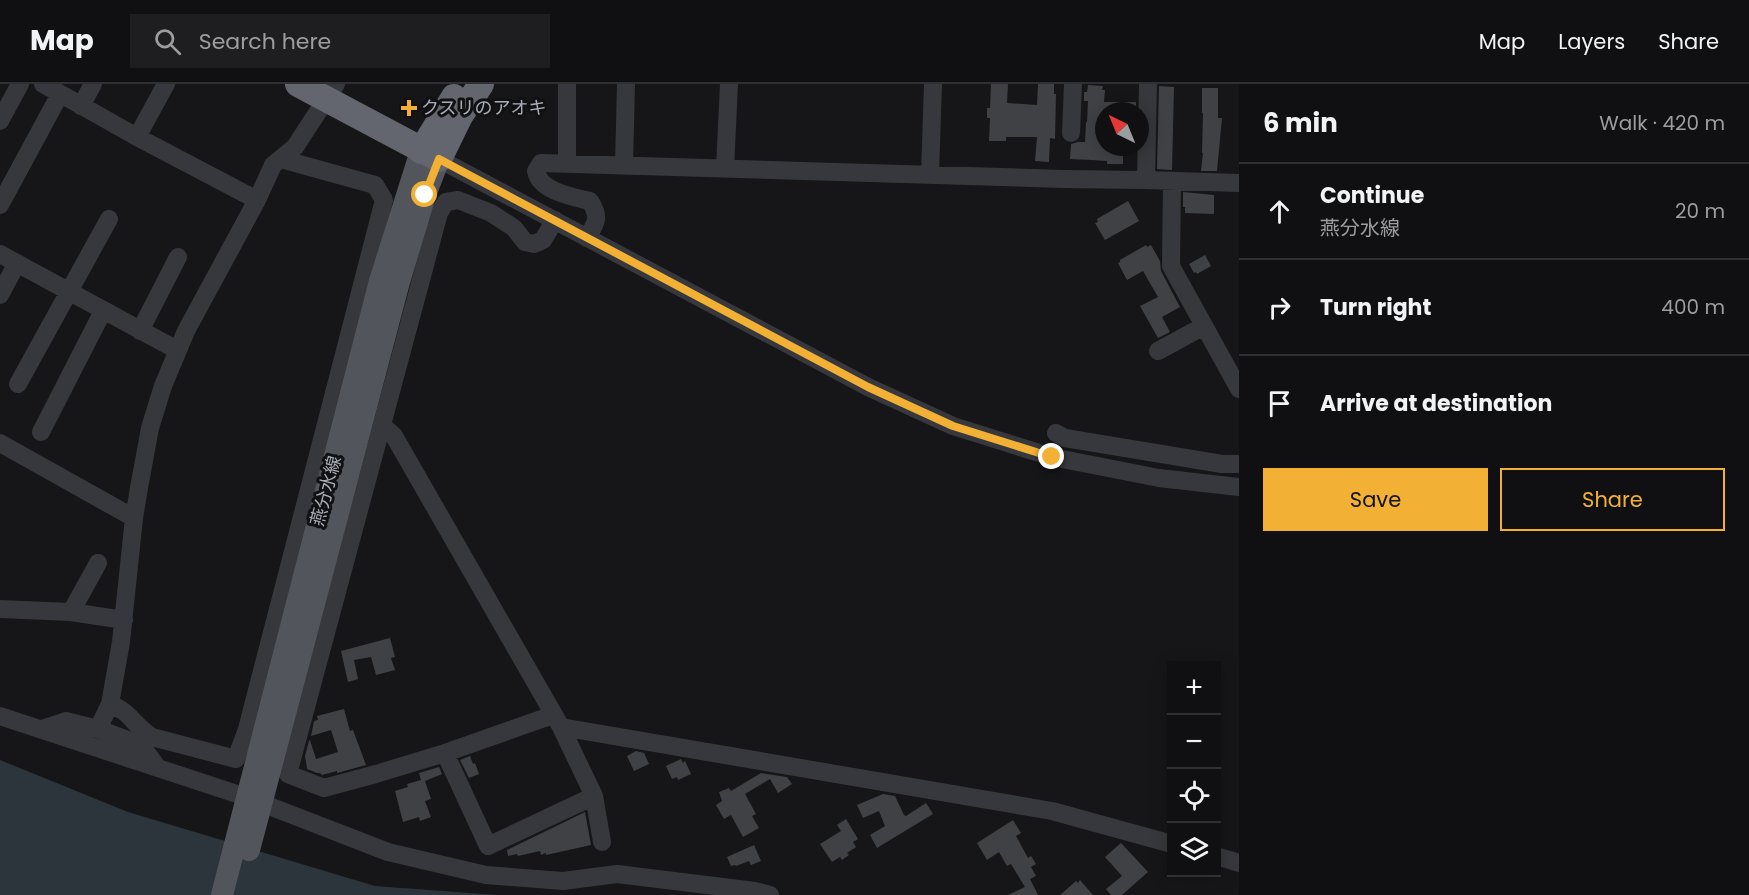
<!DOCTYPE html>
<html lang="en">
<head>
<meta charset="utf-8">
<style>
  body { margin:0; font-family:Poppins,"Noto Sans JP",sans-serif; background:#1e1e20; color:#f1f3f6 }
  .controls { position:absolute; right:18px; bottom:18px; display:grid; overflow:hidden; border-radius:0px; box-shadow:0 3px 15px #0003 }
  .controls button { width:54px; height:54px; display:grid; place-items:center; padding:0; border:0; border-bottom:2px solid #303032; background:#101012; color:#f1f3f6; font:30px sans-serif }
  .compass { position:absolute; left:1095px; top:18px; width:54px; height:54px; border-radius:50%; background:#101012; box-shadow:0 3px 15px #0003; rotate:317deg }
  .stop { position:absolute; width:18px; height:18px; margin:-14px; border:4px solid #f2b134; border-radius:50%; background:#fff }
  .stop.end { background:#f2b134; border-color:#fff; box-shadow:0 2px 6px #0008 }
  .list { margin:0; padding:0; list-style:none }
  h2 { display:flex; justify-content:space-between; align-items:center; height:78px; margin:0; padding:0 24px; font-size:26px }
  h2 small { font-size:20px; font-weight:400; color:#9c9d9f }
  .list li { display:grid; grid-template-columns:39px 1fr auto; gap:18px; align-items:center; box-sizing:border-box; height:96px; padding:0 24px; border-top:2px solid #303032 }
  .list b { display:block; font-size:22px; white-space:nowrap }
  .list p { margin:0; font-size:20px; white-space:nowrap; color:#9c9d9f }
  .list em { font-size:20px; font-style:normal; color:#9c9d9f }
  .actions { display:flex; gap:12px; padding:18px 24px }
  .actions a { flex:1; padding:14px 0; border:2px solid #f2b134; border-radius:0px; text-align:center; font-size:21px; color:#f2b134 }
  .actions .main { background:#f2b134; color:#111 }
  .icon { flex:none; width:33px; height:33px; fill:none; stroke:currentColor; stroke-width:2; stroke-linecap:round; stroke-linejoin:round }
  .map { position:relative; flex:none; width:1239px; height:811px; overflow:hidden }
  header { display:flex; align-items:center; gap:36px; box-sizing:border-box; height:84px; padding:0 30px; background:#101012; border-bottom:2px solid #303032 }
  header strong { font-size:28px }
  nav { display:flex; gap:33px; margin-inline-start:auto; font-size:21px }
  .search { width:420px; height:54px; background:#1e1e20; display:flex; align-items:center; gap:15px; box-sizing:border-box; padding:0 21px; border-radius:0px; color:#9c9d9f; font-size:22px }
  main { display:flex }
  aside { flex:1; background:#101012 }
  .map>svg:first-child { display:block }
  .water { fill:#2c353c }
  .building { fill:#404145 }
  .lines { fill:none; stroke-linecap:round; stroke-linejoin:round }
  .minor { stroke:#37383d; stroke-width:18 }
  .major { stroke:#53555c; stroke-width:22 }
  .highway { stroke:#63666e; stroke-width:26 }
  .route { stroke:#f2b134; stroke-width:8 }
  .poi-dot { fill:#f2b134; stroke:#111113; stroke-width:2 }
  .labels { text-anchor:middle; stroke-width:6; stroke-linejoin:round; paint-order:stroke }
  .poi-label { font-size:18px; fill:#a8adb8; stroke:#111113; text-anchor:start }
  .street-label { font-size:18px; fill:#a8adb8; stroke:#111113 }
</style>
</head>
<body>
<header>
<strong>Map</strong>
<div class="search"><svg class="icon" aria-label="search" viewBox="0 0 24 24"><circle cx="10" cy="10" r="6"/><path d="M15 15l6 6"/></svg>Search here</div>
<nav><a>Map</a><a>Layers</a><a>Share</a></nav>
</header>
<main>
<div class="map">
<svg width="1239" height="811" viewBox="0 0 1239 811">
  <rect width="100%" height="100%" fill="#161618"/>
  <path class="water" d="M 0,676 L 128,728 L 375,802 L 497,811 L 0,811 Z"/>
  <path class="building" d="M 991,0 L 1008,0 L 1007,19 L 1037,21 L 1038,0 L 1054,0 L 1054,10 L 1056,10 L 1055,55 L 1050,54 L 1049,78 L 1035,77 L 1037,53 L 1006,53 L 1006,57 L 989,57 L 990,34 L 987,34 L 987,24 L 990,24 Z
    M 1088,1 L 1103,2 L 1102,6 L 1105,6 L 1104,18 L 1136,18 L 1136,27 L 1104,27 L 1103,63 L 1123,63 L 1123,80 L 1107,80 L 1107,77 L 1092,76 L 1070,75 L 1071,60 L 1078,58 L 1085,58 L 1086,38 L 1087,38 L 1088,17 L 1084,17 L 1084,8 L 1087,8 Z
    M 1159,2 L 1174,3 L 1172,86 L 1157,85 Z
    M 1202,4 L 1218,4 L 1218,34 L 1222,34 L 1217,87 L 1201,87 L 1203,69 L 1202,69 L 1203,29 L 1202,29 Z
    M 1183,108 L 1214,111 L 1214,130 L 1185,129 L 1185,123 L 1183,123 Z
    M 1128,117 L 1139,137 L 1105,156 L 1095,139 L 1098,138 L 1097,135 Z
    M 1146,161 L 1147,163 L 1151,161 L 1160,177 L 1161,187 L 1180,223 L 1162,233 L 1170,248 L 1158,254 L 1140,222 L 1158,213 L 1143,187 L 1127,196 L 1118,179 L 1120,178 L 1120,176 Z
    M 1205,171 L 1211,182 L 1197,190 L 1196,188 L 1194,189 L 1189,180 Z
    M 390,554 L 395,573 L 391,574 L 395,586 L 376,591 L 371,573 L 354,576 L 358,595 L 348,598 L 341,567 Z
    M 344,625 L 350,647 L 353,646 L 366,681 L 337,689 L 337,687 L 322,691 L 320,689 L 317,689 L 307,685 L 305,672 L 309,657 L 310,656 L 316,675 L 338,668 L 331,646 L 311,652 L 314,637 L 318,636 L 317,632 Z
    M 636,667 L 644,669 L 649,680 L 634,687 L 627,672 Z
    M 470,672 L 473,680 L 475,679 L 479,690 L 469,694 L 460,676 Z
    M 681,675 L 683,679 L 685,677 L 691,690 L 678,696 L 677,693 L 672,695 L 666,682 Z
    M 439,683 L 442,690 L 425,697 L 431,715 L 425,717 L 431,733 L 420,737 L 419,733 L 403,738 L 395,707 L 408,703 L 407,700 L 421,696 L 419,689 Z
    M 761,689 L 787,693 L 792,700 L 778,709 L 770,695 L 745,710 L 756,730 L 752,732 L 759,744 L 743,753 L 731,731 L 724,735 L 716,721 L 722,717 L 719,708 L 729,704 L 731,707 Z
    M 883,710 L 895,712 L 904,731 L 906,732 L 926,719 L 933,730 L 877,764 L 870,751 L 885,742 L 879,727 L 863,734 L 857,721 Z
    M 585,728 L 591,761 L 546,771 L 546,769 L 541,771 L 540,767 L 518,772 L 517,770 L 508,772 L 507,766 Z
    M 846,735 L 858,755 L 853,758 L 856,763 L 847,769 L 849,771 L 842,776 L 840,773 L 832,778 L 820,760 L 841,747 L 837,741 Z
    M 1013,736 L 1021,749 L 1016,752 L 1028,774 L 1031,772 L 1036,780 L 1031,783 L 1036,792 L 1030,795 L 1038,811 L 1008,811 L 1025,803 L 1011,780 L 1007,782 L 999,768 L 987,776 L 977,759 Z
    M 1121,759 L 1148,788 L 1122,811 L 1111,811 L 1106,805 L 1122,792 L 1105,773 Z
    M 754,761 L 761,777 L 751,781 L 749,777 L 736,782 L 735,781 L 731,782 L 727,773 Z
    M 1080,796 L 1093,811 L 1060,811 L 1076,797 L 1078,799 Z"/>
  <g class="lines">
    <path class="minor" d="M 43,0 L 137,53 L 257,116
      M 81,22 L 93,0
      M 0,37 L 20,0
      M 1071,49 L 1073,0
      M 137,53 L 166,0
      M 439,75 L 868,303 L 953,342 L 1052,373 L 1159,394 L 1239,403
      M 567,80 L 567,0
      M 624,82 L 626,0
      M 725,84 L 729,0
      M 930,91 L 933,0
      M 1146,96 L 1148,0
      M 1172,97 L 1171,182 L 1239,305
      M 0,121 L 60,10
      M 587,154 C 597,138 600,133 590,117 C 573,113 539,107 536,87 L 541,79 L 1063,95 L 1146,96 L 1239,99
      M 0,170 L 177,266
      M 0,211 L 17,179
      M 140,247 L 178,173
      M 1158,267 L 1204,242
      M 18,300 L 109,135
      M 382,341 L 394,352 L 561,643 L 594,712 L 602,758
      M 41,348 L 103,227
      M 1056,349 L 1065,354 L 1222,380 L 1239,380
      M 0,359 L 134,434
      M 0,525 L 71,528 L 98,479
      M 71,528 L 124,536
      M 110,620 C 130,627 135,643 152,653 L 236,675 L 247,645 L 384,116 L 375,101 L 281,75
      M 553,631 L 445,669 L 376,690 L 324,704 L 288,690 L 439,129 L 446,118 L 458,116 L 491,129 L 514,144 L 525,158 L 534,160 L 543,156 L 555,136
      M 0,632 L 246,713 L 388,768 L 486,791 L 563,797 L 617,790 L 755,807 L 770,811
      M 561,643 L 1052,727 L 1172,760
      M 42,645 L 66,637 L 98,645 L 141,661 L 158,684
      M 98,645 L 110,620 L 121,558 L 134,434 L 139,404 L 150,344 L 163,302 L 186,247 L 257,116 L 273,81 L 295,63 L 336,0
      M 445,669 L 488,762 L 594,712
      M 1216,772 L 1239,779"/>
    <path class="major" d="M 249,766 L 399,198 L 425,111 L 439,75
      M 222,811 L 380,197 L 421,67"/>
    <path class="highway" d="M 298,0 L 439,75 L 460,32 L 481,0
      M 421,67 L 454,13"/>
  </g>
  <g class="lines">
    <path class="route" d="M 425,111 L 439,75 L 868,303 L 953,342 L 1052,373"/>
  </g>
  <path class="poi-dot" d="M406 15h6v6h6v6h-6v6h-6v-6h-6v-6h6z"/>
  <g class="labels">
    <g class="poi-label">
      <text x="421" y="30">クスリのアオキ</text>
    </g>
    <g class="street-label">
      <text transform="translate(326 407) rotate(-75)" y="6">燕分水線</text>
    </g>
  </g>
</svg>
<div class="controls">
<button>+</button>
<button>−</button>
<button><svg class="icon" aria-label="locate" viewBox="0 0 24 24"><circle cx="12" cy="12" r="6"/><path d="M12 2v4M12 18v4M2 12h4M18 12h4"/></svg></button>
<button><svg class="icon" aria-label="layers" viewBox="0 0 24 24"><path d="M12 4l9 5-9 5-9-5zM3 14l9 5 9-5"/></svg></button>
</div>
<svg class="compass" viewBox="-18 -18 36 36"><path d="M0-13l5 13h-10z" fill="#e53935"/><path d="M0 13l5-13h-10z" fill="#9c9d9f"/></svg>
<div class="stop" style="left:425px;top:111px"></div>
<div class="stop end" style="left:1052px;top:373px"></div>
</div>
<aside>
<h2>6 min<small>Walk · 420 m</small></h2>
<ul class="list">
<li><svg class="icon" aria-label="ahead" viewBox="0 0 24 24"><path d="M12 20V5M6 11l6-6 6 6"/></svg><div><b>Continue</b><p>燕分水線</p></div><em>20 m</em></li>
<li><svg class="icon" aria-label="right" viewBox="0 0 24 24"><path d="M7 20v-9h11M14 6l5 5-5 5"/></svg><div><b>Turn right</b></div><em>400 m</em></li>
<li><svg class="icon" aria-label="arrive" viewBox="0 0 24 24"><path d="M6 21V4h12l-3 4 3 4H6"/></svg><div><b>Arrive at destination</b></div></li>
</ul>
<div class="actions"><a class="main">Save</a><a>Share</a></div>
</aside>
</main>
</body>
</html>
